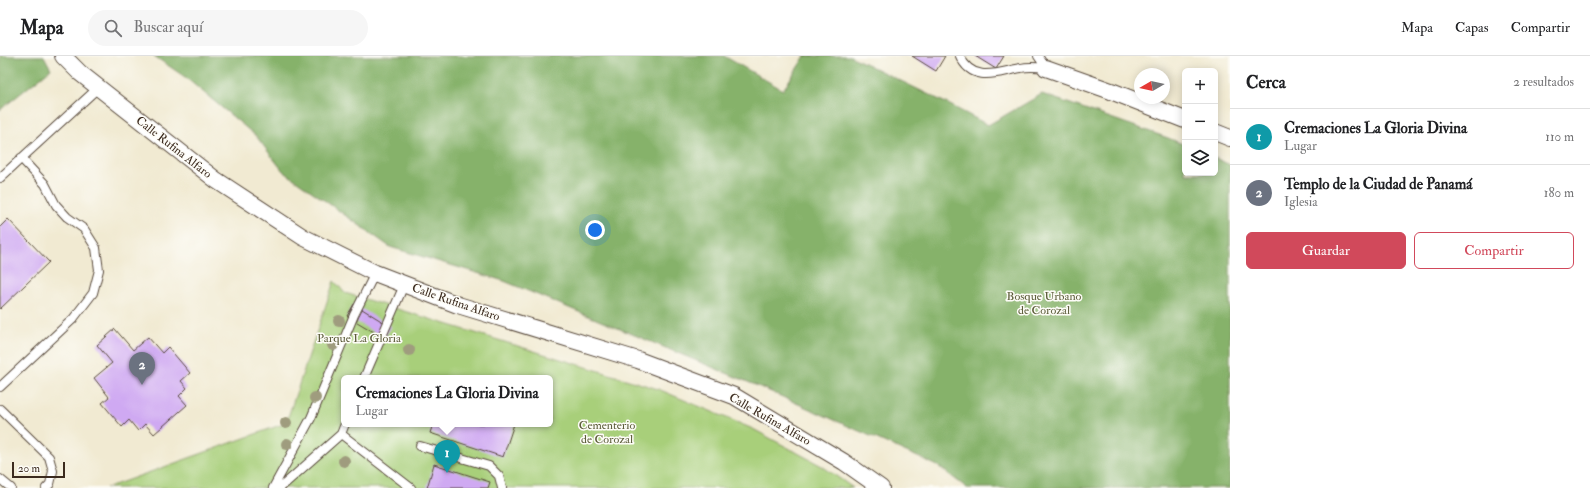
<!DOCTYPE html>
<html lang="es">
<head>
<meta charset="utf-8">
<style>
  body { margin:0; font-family:"IM FELL Double Pica",serif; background:#f6f6f6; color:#202124 }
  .controls { position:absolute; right:12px; top:12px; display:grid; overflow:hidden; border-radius:6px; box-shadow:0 2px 10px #0003 }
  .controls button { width:36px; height:36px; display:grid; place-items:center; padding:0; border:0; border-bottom:1px solid #e0e0e0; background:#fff; color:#202124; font:20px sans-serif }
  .compass { position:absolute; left:1134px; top:12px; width:36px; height:36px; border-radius:50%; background:#fff; box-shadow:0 2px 10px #0003; rotate:261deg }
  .scale { position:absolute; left:12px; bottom:10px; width:53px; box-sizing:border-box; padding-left:4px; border:2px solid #3b2a1e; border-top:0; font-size:11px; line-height:14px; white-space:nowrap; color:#3b2a1e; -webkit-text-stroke:3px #fdfcf7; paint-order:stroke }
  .you { position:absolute; left:595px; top:174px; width:14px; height:14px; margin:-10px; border:3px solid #fff; border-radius:50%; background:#1a73e8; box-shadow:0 0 0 6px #1a73e833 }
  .badge { display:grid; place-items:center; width:26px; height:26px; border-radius:50%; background:#d1495b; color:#fff; font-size:13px; font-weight:700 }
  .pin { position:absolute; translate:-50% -33px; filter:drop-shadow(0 1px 2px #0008) }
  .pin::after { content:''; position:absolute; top:21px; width:14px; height:12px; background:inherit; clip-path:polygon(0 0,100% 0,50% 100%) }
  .popup { position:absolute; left:341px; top:319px; width:212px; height:52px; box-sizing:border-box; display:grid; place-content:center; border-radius:6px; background:#fff; filter:drop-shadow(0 1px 3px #0005); font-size:13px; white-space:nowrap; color:#757577 }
  .popup b { font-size:15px; color:#202124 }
  .popup::after { content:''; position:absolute; left:50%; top:100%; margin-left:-8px; border:8px solid transparent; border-top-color:#fff }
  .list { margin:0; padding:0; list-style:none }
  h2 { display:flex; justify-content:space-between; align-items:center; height:52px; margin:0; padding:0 16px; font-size:17px }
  h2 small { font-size:13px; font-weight:400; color:#757577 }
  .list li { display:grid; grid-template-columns:26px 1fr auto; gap:12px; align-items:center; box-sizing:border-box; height:56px; padding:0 16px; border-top:1px solid #e0e0e0 }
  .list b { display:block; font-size:15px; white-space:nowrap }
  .list p { margin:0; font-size:13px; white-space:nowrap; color:#757577 }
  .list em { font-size:13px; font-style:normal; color:#757577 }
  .actions { display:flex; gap:8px; padding:12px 16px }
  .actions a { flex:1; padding:9px 0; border:1px solid #d1495b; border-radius:6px; text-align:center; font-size:14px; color:#d1495b }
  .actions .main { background:#d1495b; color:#fff }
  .icon { flex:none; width:22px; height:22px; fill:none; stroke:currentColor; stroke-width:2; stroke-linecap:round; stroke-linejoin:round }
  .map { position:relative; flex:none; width:1230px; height:432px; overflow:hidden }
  header { display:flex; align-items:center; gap:24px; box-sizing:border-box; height:56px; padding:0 20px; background:#fff; border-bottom:1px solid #e0e0e0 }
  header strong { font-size:19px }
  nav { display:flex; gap:22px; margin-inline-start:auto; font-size:14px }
  .search { width:280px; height:36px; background:#f6f6f6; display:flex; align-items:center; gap:10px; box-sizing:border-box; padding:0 14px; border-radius:22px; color:#757577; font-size:15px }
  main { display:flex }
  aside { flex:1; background:#fff }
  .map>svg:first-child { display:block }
  .green { fill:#a8cf7a; stroke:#727c4c; fill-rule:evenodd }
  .forest { fill:#86b26a; stroke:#606e44 }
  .building { fill:#cfa9f2 }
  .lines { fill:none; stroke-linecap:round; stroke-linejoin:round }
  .lane-casing { stroke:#564739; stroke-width:10 }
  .street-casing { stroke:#564739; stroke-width:18 }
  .lane { stroke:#fff; stroke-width:8 }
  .street { stroke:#fff; stroke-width:16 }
  .tree { fill:#9f9c7e }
  .labels { text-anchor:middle; stroke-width:3; stroke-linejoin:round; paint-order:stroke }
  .street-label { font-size:12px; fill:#3b2a1e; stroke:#fdfcf7 }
  .park-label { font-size:12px; fill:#5c5c3a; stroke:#fdfcf7 }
</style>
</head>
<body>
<header>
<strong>Mapa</strong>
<div class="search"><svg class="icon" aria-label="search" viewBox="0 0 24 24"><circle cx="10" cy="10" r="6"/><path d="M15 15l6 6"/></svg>Buscar aquí</div>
<nav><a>Mapa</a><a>Capas</a><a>Compartir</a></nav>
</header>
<main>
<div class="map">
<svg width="1230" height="432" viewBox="0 0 1230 432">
  <rect width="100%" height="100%" fill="#fdfcf7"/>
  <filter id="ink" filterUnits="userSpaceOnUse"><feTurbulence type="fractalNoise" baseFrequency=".025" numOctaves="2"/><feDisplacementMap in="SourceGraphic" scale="8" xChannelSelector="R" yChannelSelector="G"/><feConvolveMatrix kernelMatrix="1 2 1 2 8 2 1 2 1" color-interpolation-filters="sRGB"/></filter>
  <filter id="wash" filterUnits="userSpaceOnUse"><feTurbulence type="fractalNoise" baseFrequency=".012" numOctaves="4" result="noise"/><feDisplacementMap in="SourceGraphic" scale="16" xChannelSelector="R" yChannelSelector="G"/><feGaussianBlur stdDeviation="0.9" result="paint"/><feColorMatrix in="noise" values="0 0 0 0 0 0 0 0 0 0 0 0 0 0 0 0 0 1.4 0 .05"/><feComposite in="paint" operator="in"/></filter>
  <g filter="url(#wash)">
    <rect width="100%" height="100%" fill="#f1ead2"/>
    <path class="green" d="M 334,225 L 345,237 L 658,333 L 753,373 L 822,410 L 853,432 L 106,432 L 286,367 ZM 344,322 L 550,322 L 550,368 L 344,368 Z"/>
    <path class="forest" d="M 0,0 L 44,0 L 51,13 L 0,54 Z
      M 154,0 L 724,0 L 783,34 L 805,0 L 850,0 L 948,48 L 988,69 L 1042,38 L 1168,82 L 1185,89 L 1185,117 L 1215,117 L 1215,102 L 1230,109 L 1230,432 L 967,432 L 938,410 L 760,331 L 504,225 L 390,191 L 283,115 L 256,80 L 185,21 Z"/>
    <g id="blocks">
      <path class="building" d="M 912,0 L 945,0 L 936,15 Z
        M 975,0 L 1004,0 L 996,13 Z
        M 8,163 L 49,206 L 0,253 L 0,171 Z
        M 354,248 L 391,271 L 384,282 L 347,260 Z
        M 115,273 L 133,294 L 148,281 L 162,297 L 168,291 L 190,317 L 181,325 L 187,332 L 179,340 L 187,349 L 154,378 L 145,368 L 138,375 L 129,364 L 122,371 L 102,347 L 109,341 L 94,322 L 112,307 L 97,289 Z
        M 433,368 L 514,368 L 503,401 L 430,377 Z
        M 434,408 L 490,426 L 488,432 L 427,432 Z"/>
    </g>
  </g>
  <g filter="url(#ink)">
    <use href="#blocks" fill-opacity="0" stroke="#564739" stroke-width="1"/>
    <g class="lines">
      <defs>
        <path id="lane" d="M 960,0 C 972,28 999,16 1021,12 C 1029,10 1037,11 1046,12
          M 1038,0 L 1046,12
          M 0,122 L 99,31
          M 364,322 L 404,229
          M 0,331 L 73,263 L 93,237 L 99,214 L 96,192 L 84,173 L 67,161 L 56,149 L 45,128 L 21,102
          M 0,353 L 49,401 L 53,415 L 50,428 L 46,432
          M 341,378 L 411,432
          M 420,390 L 489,410 L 499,420 L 502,432
          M 0,423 L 11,432
          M 273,432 L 311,362 L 354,259 L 375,217
          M 280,432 L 341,378 L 345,368"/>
        <path id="street" d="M 63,0 L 80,17 L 216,124 L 303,181 L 375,217 L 458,249 L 638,304 L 734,340 L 844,406 L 881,432
          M 1046,12 L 1111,35 L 1185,64
          M 1215,76 L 1230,82"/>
      </defs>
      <use href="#lane" class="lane-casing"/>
      <use href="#street" class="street-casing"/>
      <use href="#lane" class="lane"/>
      <use href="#street" class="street"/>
    </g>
    <g class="tree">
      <circle cx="339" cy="265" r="6"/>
      <circle cx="333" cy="289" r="6"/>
      <circle cx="409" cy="294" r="6"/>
      <circle cx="315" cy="342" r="6"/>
      <circle cx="286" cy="367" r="6"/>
      <circle cx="287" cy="388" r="6"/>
      <circle cx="344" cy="405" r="6"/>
    </g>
  </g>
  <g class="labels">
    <g class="street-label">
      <text transform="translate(174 91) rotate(38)" y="4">Calle Rufina Alfaro</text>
      <text transform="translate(456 246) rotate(19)" y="4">Calle Rufina Alfaro</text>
      <text transform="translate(770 363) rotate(30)" y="4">Calle Rufina Alfaro</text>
    </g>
    <g class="park-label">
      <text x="1044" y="244">Bosque Urbano<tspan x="1044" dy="14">de Corozal</tspan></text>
      <text x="359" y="286">Parque La Gloria</text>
      <text x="607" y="373">Cementerio<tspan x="607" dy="14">de Corozal</tspan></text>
    </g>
  </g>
</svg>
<div class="controls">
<button>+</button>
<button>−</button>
<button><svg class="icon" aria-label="layers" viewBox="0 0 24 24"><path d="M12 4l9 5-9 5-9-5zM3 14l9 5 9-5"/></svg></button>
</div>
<svg class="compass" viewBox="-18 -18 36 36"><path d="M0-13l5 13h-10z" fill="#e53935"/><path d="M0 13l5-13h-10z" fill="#757577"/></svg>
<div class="scale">20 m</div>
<div class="you"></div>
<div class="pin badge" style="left:447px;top:417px;background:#0f9aa8">1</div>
<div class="popup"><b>Cremaciones La Gloria Divina</b>Lugar</div>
<div class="pin badge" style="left:142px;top:329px;background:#6b7280">2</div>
</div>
<aside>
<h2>Cerca<small>2 resultados</small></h2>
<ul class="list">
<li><span class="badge" style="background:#0f9aa8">1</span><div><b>Cremaciones La Gloria Divina</b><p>Lugar</p></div><em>110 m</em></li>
<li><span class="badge" style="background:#6b7280">2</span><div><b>Templo de la Ciudad de Panamá</b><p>Iglesia</p></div><em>180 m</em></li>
</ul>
<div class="actions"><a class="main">Guardar</a><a>Compartir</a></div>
</aside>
</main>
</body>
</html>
